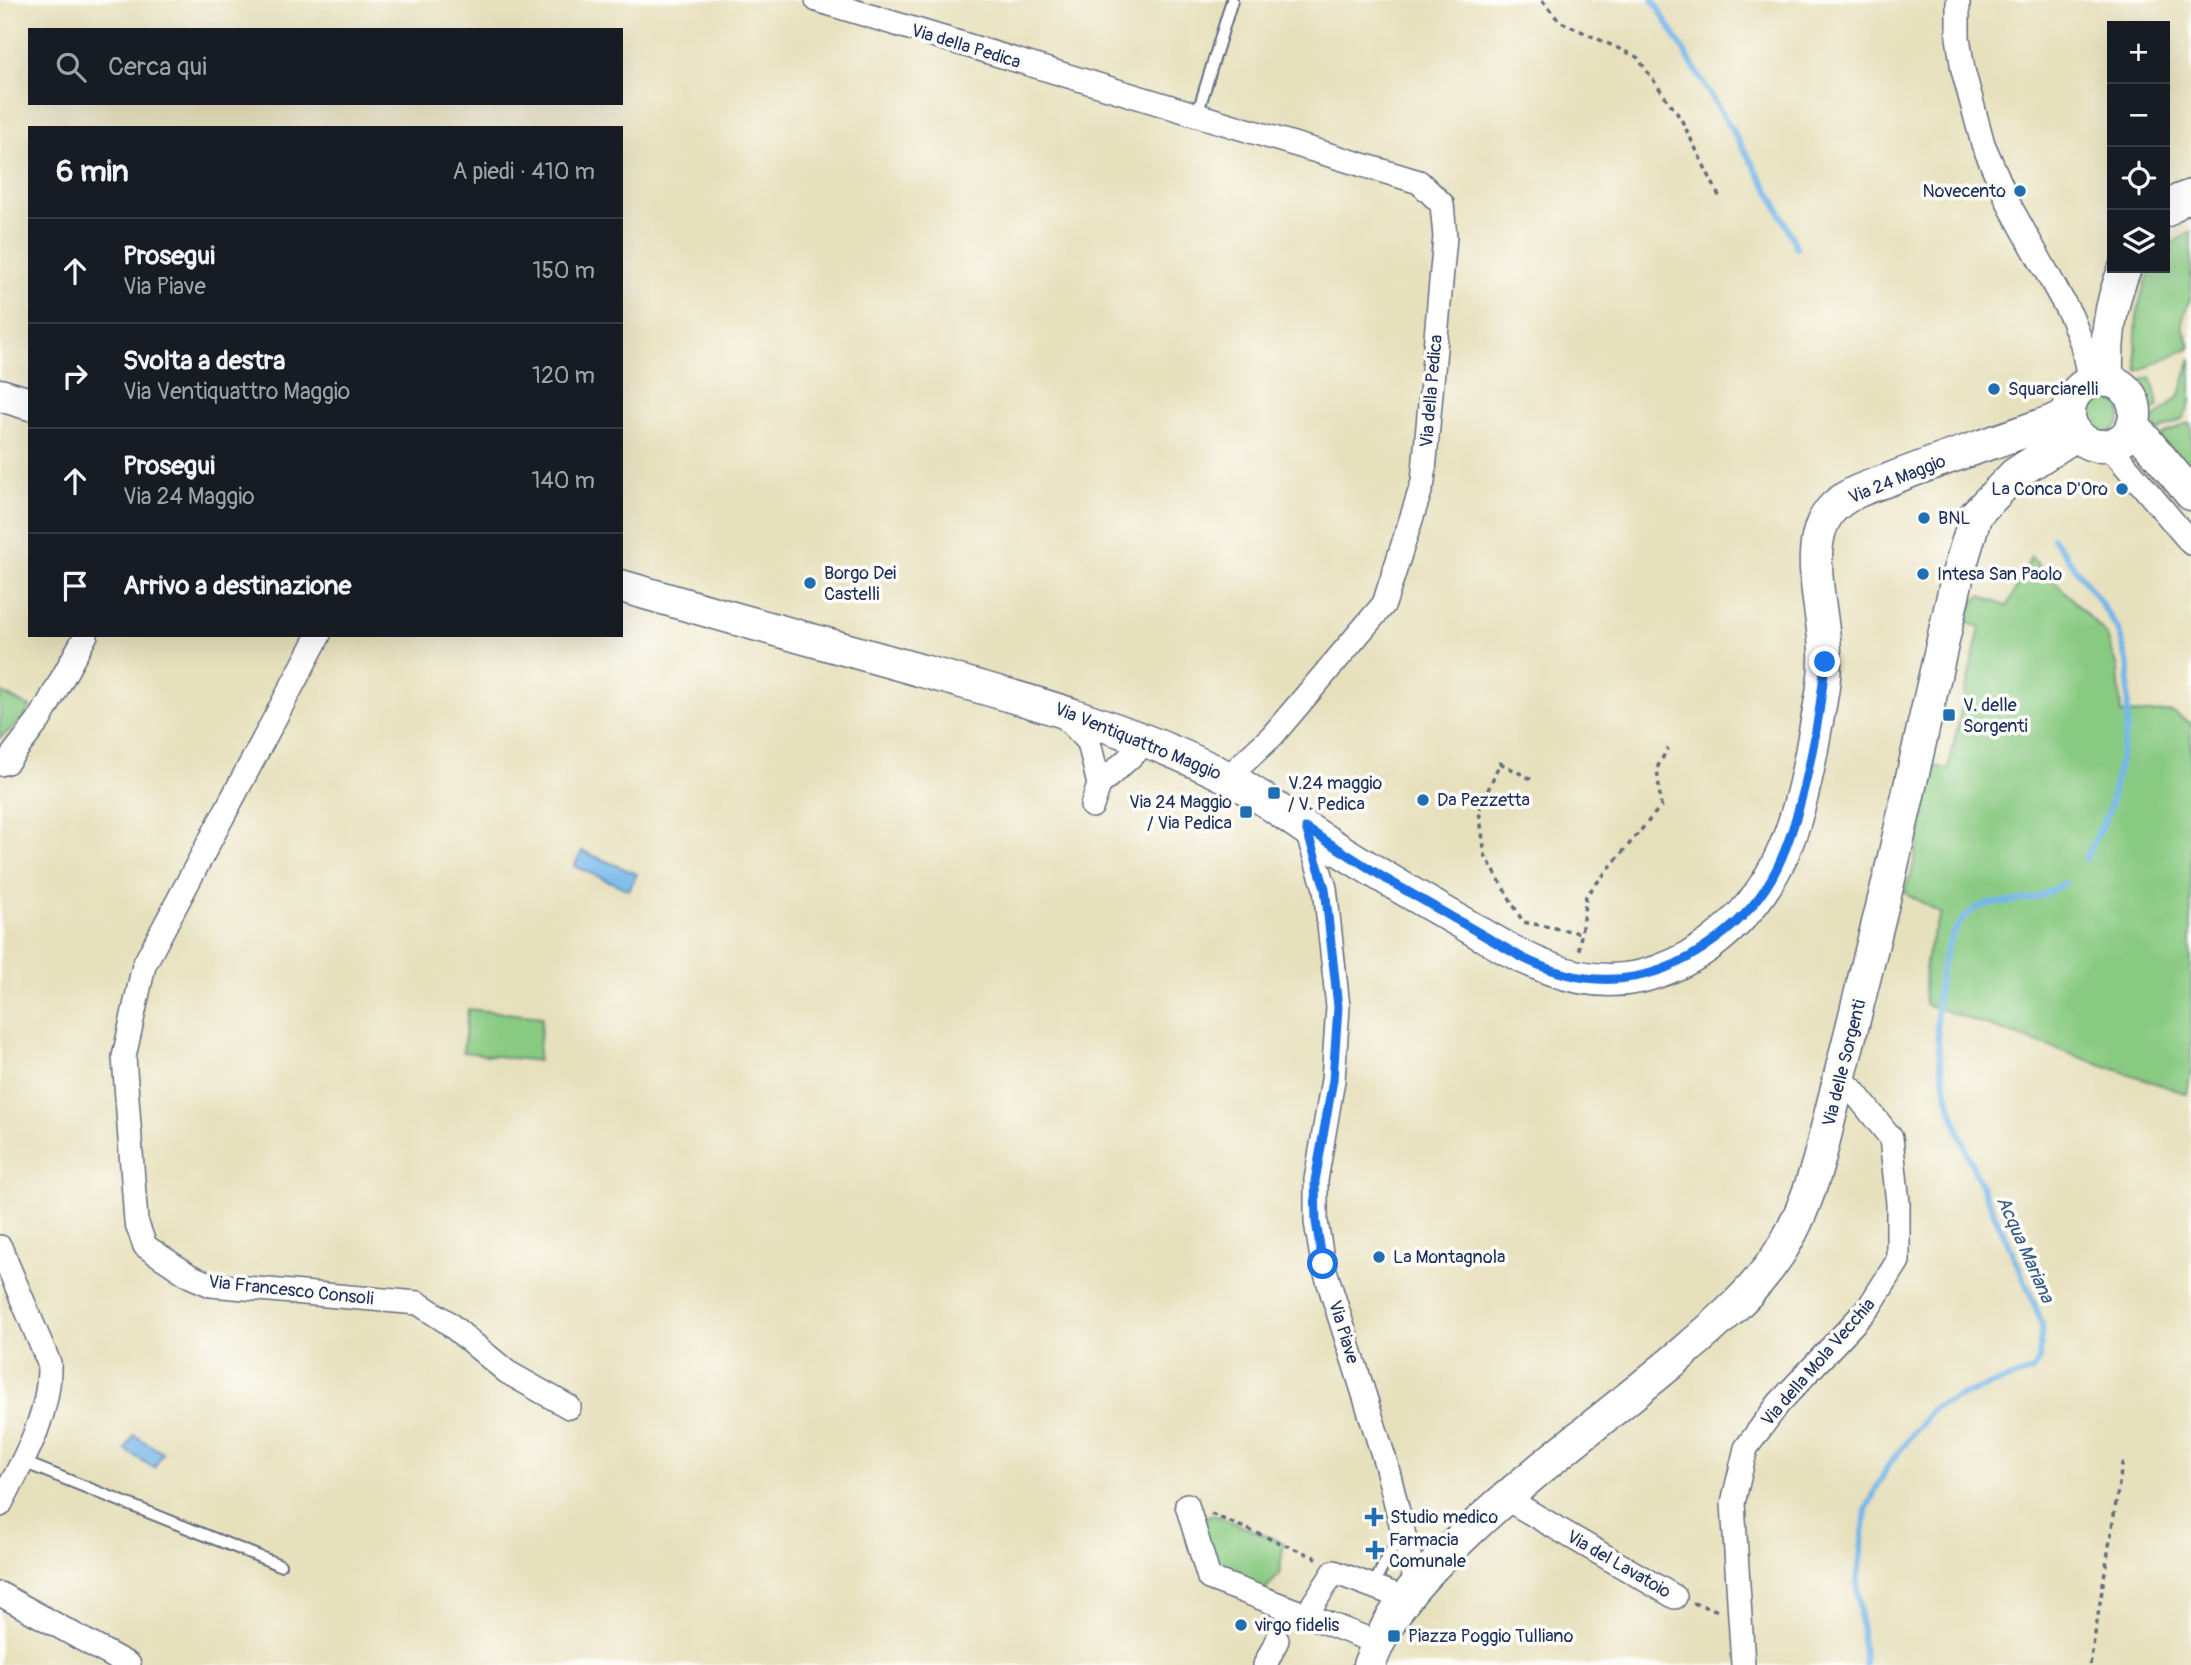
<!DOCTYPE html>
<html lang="it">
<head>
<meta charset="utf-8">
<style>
  body { margin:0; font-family:Pangolin,sans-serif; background:#242831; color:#f1f3f6 }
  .controls { position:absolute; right:21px; top:21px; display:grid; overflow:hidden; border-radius:0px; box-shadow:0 7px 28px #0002 }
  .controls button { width:63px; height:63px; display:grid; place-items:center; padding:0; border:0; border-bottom:2px solid #363941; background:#171b24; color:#f1f3f6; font:35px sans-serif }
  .stop { position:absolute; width:21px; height:21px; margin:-16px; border:5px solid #1a73e8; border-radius:50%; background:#fff }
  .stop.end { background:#1a73e8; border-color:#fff; box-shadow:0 2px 7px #0008 }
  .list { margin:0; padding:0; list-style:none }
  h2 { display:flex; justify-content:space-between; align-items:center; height:91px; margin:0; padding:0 28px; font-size:30px }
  h2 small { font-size:23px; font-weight:400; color:#9ea1a6 }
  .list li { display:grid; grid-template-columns:46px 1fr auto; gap:21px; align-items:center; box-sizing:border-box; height:105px; padding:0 28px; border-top:2px solid #363941 }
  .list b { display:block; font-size:26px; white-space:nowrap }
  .list p { margin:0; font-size:23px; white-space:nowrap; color:#9ea1a6 }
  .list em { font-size:23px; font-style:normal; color:#9ea1a6 }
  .icon { flex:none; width:38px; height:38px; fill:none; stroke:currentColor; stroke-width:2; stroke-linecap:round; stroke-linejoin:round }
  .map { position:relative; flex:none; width:2191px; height:1665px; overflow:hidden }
  .search { position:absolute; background:#171b24; box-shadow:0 7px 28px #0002; left:28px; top:28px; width:595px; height:77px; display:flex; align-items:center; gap:18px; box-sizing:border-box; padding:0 24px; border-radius:0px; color:#9ea1a6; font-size:26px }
  .panel { position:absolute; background:#171b24; box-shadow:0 7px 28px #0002; left:28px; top:126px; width:595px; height:511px; border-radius:0px }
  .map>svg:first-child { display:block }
  .green { fill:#89ca82; stroke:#527c70; stroke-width:2 }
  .water { fill:#75b7ea; stroke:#4873a4; stroke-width:2 }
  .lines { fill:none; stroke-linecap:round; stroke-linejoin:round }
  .stream { stroke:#75b7ea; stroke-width:6 }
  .lane-casing { stroke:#626d7f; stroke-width:14 }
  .street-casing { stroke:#626d7f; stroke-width:26 }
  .secondary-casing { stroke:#626d7f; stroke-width:35 }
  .path { stroke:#626d7f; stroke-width:3.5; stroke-dasharray:5 5; stroke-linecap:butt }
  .lane { stroke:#fff; stroke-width:10 }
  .street { stroke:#fff; stroke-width:23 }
  .secondary { stroke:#fff; stroke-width:32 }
  .route { stroke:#1a73e8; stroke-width:9 }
  .poi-dot { fill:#1f6fb2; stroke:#fdfcf7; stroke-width:2.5 }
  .labels { text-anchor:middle; stroke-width:7; stroke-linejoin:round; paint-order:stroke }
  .street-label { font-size:18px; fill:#1b2f5e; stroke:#fdfcf7 }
  .poi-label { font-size:18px; fill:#1b2f5e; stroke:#fdfcf7; text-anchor:start }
  .water-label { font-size:19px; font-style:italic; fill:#365888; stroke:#fdfcf7 }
</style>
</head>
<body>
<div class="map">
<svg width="2191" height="1665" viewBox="0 0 2191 1665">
  <rect width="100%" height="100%" fill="#fdfcf7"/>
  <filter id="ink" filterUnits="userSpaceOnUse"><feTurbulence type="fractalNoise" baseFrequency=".0143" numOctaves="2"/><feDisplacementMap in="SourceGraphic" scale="14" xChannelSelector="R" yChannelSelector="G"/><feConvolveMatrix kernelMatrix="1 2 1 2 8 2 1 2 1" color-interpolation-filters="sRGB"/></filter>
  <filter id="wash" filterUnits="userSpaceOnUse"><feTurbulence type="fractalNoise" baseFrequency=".00686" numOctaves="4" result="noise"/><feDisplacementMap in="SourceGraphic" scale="28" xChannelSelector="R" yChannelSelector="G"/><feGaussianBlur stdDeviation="1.57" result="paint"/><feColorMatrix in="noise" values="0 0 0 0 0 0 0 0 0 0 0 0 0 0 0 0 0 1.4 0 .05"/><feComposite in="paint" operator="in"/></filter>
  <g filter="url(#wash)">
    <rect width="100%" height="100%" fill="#e7e0bc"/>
    <path class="green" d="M 2191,231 L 2191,296 L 2183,318 L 2183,328 L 2191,347 L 2138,371 C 2133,336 2136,300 2152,268 L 2165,268 L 2165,248 Z
      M 2191,358 L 2191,401 L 2184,418 L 2157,432 L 2152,421 L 2180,395 Z
      M 2151,377 L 2159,406 L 2150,414 L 2140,381 Z
      M2081 414a20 20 0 1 1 40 0a20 20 0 1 1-40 0Z
      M 2187,423 L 2191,425 L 2191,472 L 2159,437 Z
      M 2031,557 L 2106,634 L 2118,668 L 2121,714 L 2171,712 L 2191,723 L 2191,1072 L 2187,1094 L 1925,1004 C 1923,967 1926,949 1941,914 L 1904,892 L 1911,875 L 1935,766 L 1948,769 L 1980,627 L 1968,623 C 1970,612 1970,599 1982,596 L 2007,607 Z
      M 0,692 L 30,707 L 23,719 L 0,738 Z
      M 468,1009 L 542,1017 L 538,1061 L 463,1052 Z
      M 1212,1514 L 1284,1543 L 1279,1575 L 1258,1597 L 1209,1578 L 1193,1525 Z"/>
    <path class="water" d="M 582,851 L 637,874 L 629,890 L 574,866 Z
      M 134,1435 L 163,1453 L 154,1468 L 125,1450 Z"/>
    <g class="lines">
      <path class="stream" d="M 1653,0 L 1771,194 L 1797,248
        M 2053,538 L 2098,599 L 2119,631 L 2129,669 L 2127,726 L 2109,811 L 2085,860
        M 1865,1665 L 1857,1583 L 1866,1510 L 1887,1467 L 1933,1408 L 1974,1391 L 2032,1371 L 2039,1359 L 2042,1323 C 2031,1297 2021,1271 2009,1245 C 1969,1160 1922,1070 1941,972 C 1946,948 1951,929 1970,912 C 1983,900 2019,903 2037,897 C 2046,894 2056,887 2065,883"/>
    </g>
  </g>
  <g filter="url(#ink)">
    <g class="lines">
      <defs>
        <path id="lane" d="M 1197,115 L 1232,0
          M 23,1462 L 280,1565
          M 1373,1586 L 1400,1533"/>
        <path id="street" d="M 817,0 L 1419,182 L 1442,204 L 1445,237 L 1423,482 L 1384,604 L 1272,736 L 1228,777
          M 1958,0 L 1958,37 L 1963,70 L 1983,144 L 2011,208 L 2071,316 L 2082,344 L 2090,383
          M 2109,446 L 2191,543
          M 319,635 L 144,965 L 124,1057 L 136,1221 L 145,1246 L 190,1276 L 211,1285 L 418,1303 L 447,1322 L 507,1372 L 569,1407
          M 1060,712 L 1089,742 L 1099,785 L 1148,741
          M 0,764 L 7,762 L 40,719 L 86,635
          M 1092,806 L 1099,785
          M 1306,829 L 1325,888 L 1338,1007 L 1333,1080 L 1316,1180 L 1316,1222 L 1323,1264 L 1386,1464 L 1416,1583
          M 0,1247 L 49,1363 C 51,1414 23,1461 0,1505
          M 1505,1498 L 1675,1597
          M 1187,1505 L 1209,1578 L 1306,1615
          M 0,1594 L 129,1665
          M 1378,1643 L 1306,1615 L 1334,1572 L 1404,1598
          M 1265,1665 L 1277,1640
          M 1743,1665 L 1733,1503 L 1746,1448 L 1779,1403 L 1869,1307 L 1898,1261 L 1898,1203 L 1891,1138 L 1851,1088 L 1840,1079"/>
        <path id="secondary" d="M 2165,211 L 2180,200 L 2191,196
          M2069 413a33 33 0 1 1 66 0a33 33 0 1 1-66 0Z
          M 2107,381 C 2106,341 2109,305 2125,268
          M 0,395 L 30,404
          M 2133,425 L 2191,494
          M 621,586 C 723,616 824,643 926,672 C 1028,700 1130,728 1225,776 C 1253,790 1279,811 1305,828 C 1356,861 1408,892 1461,922 C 1517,955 1572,991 1639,977 C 1665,971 1688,960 1709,945 C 1780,893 1800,820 1814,737 C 1819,709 1826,681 1825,652 C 1824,612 1802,545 1830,511 C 1844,494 1868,487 1888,480 C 1948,456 2009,438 2069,415
          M 1369,1665 C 1392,1605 1424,1574 1469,1531 C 1535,1469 1608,1416 1677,1358 C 1714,1326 1753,1294 1780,1252 C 1798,1224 1810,1191 1819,1160 L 1889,879 L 1958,574 L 1976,514 L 2015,474 L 2077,434"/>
      </defs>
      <use href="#lane" class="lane-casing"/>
      <use href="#street" class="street-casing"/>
      <use href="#secondary" class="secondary-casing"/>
      <path class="path" d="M 1542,0 L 1559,21 L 1637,57 L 1681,119 L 1721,200
        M 1531,779 L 1500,763 L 1479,810 L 1485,855 L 1523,922 L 1581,933
        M 1579,950 L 1586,896 L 1661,806 L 1657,768 L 1668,748
        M 1211,1514 L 1319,1559
        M 1693,1603 L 1719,1611
        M 2090,1665 L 2123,1459"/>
      <use href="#lane" class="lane"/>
      <use href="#street" class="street"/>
      <use href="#secondary" class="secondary"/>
    </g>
  </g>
  <g class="lines" filter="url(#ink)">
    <path class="route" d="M 1323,1264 L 1316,1222 L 1315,1181 L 1333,1080 L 1338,1007 L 1325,888 L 1306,828 L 1386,879 L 1521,957 C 1590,992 1654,986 1715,940 C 1741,921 1763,897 1777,868 C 1803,815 1820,721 1825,662"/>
  </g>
  <g class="poi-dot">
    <circle cx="2020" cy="191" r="7"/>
    <circle cx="1994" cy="389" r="7"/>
    <circle cx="2122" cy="489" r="7"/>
    <circle cx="1924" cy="518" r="7"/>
    <circle cx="1923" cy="574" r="7"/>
    <circle cx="810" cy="583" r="7"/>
    <rect x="1942" y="708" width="14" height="14" rx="3.5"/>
    <rect x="1267" y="786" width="14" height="14" rx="3.5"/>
    <circle cx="1423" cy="800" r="7"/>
    <rect x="1239" y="805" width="14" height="14" rx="3.5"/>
    <circle cx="1379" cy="1257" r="7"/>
    <path d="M1370.5 1506.5h7v7h7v7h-7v7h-7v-7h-7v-7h7z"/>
    <path d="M1371.5 1539.5h7v7h7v7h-7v7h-7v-7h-7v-7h7z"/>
    <circle cx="1241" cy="1625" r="7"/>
    <rect x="1387" y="1629" width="14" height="14" rx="3.5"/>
  </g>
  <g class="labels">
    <g class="street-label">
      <text transform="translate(966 46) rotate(17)" y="6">Via della Pedica</text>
      <text transform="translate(1431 391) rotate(-85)" y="6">Via della Pedica</text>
      <text transform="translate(1897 479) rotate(-22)" y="6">Via 24 Maggio</text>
      <text transform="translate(1138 741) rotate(22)" y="6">Via Ventiquattro Maggio</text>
      <text transform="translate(1844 1063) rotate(-76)" y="6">Via delle Sorgenti</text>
      <text transform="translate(291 1290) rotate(6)" y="6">Via Francesco Consoli</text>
      <text transform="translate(1344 1332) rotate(73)" y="6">Via Piave</text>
      <text transform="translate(1818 1362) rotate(-49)" y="6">Via della Mola Vecchia</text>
      <text transform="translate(1619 1564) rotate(30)" y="6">Via del Lavatoio</text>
    </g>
    <g class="poi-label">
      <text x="2006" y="197" text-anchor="end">Novecento</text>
      <text x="2008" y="395">Squarciarelli</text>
      <text x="2108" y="495" text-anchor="end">La Conca D'Oro</text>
      <text x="1938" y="524">BNL</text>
      <text x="824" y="579">Borgo Dei<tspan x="824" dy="21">Castelli</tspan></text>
      <text x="1937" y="580">Intesa San Paolo</text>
      <text x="1963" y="711">V. delle<tspan x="1963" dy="21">Sorgenti</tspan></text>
      <text x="1288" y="789">V.24 maggio<tspan x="1288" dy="21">/ V. Pedica</tspan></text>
      <text x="1437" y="806">Da Pezzetta</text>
      <text x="1232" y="808" text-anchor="end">Via 24 Maggio<tspan x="1232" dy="21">/ Via Pedica</tspan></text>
      <text x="1393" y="1263">La Montagnola</text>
      <text x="1390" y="1523">Studio medico</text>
      <text x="1389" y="1546">Farmacia<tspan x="1389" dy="21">Comunale</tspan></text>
      <text x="1255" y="1631">virgo fidelis</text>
      <text x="1408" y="1642">Piazza Poggio Tulliano</text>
    </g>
    <g class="water-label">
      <text transform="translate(2026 1249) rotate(66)" y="7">Acqua Mariana</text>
    </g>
  </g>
</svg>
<div class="controls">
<button>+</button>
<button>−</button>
<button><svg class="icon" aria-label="locate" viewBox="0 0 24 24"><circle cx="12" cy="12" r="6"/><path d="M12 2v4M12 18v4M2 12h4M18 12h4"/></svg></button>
<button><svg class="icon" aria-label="layers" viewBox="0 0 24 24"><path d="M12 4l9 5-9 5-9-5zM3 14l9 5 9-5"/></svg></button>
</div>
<div class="stop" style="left:1323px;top:1264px"></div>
<div class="stop end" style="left:1825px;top:662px"></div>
<div class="search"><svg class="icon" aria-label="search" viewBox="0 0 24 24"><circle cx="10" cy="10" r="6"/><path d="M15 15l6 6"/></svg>Cerca qui</div>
<section class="panel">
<h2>6 min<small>A piedi · 410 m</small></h2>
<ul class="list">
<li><svg class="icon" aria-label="ahead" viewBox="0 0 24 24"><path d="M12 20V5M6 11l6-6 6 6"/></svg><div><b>Prosegui</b><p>Via Piave</p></div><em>150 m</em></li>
<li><svg class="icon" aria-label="right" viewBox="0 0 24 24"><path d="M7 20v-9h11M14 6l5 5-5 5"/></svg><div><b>Svolta a destra</b><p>Via Ventiquattro Maggio</p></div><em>120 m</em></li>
<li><svg class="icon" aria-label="ahead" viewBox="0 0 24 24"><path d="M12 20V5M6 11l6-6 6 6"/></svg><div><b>Prosegui</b><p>Via 24 Maggio</p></div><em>140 m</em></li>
<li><svg class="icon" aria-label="arrive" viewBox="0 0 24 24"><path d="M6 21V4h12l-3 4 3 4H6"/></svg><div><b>Arrivo a destinazione</b></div></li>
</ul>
</section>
</div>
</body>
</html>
